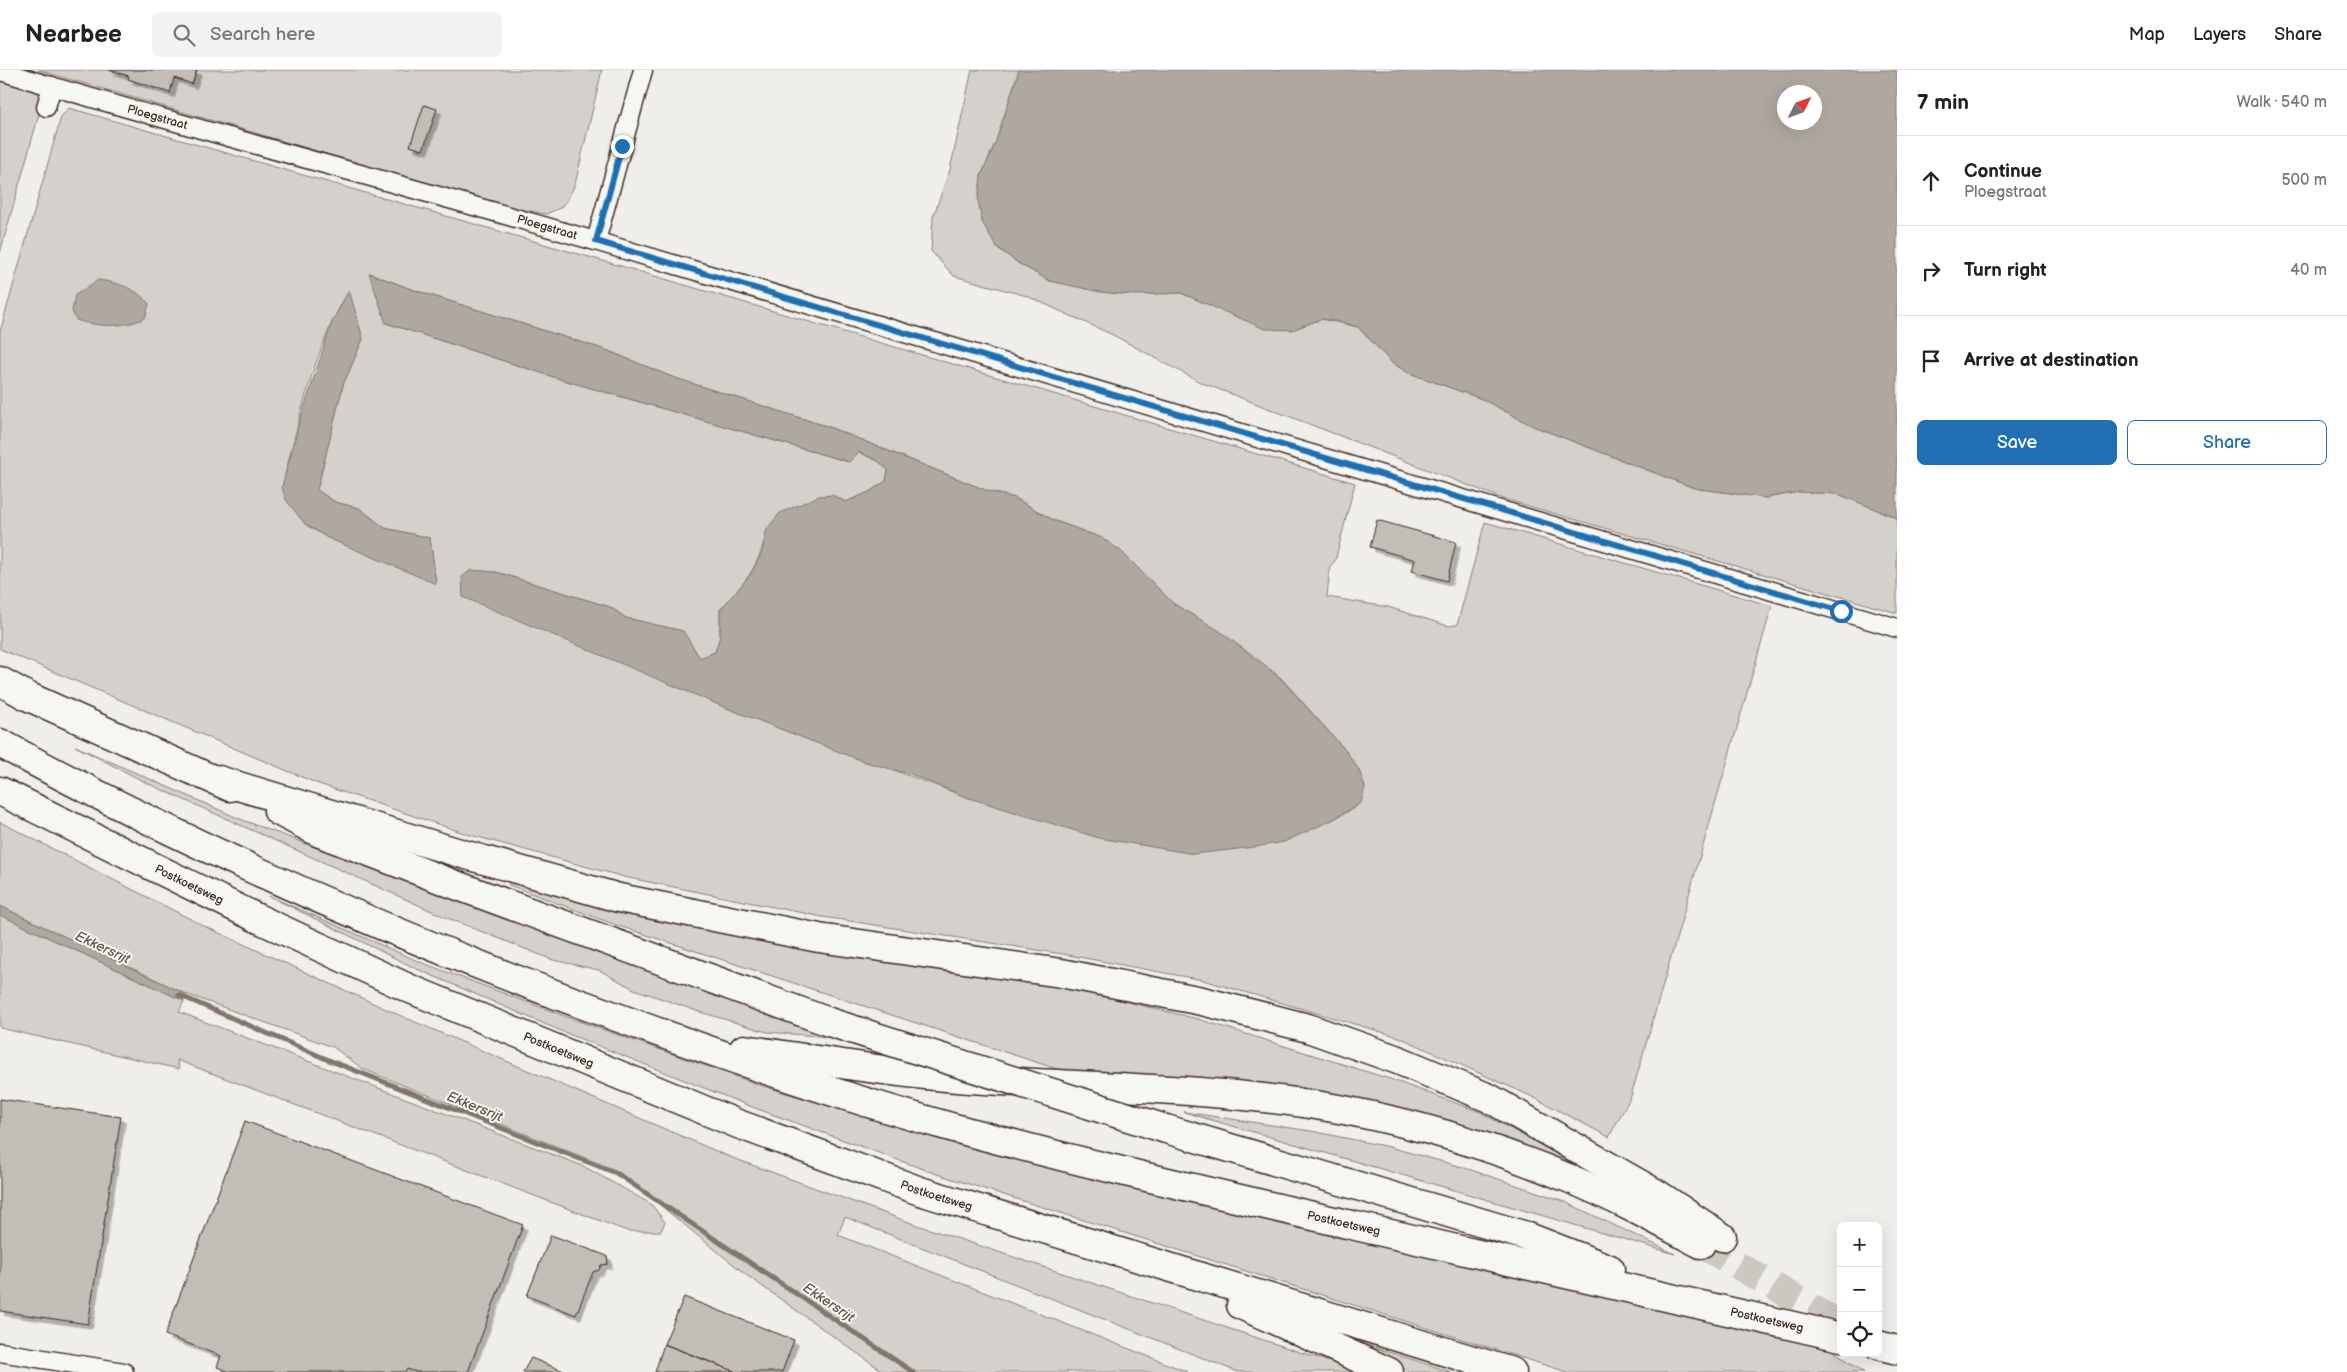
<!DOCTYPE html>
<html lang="en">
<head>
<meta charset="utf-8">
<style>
  body { margin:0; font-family:"Balsamiq Sans",sans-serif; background:#f2f2f2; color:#222 }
  .controls { position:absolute; right:15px; bottom:15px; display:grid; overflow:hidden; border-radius:8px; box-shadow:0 5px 20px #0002 }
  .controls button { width:45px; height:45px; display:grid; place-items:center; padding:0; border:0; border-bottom:1px solid #e0e0e0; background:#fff; color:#222; font:25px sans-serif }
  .compass { position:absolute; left:1777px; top:15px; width:45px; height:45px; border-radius:50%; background:#fff; box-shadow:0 5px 20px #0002; rotate:48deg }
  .stop { position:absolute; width:15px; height:15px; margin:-11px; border:4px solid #1f6fb2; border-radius:50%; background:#fff }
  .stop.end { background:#1f6fb2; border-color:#fff; box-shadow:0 1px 5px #0008 }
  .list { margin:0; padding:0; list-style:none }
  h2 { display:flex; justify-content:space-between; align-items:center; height:65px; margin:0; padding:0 20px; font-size:21px }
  h2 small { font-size:16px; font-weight:400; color:#767676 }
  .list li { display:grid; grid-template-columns:32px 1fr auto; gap:15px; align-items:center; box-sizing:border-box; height:90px; padding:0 20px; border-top:1px solid #e0e0e0 }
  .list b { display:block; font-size:19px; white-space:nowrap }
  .list p { margin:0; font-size:16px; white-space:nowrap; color:#767676 }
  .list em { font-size:16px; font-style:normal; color:#767676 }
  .actions { display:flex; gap:10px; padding:15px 20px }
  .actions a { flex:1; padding:11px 0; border:1px solid #1f6fb2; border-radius:8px; text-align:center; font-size:18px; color:#1f6fb2 }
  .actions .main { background:#1f6fb2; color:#fff }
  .icon { flex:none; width:28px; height:28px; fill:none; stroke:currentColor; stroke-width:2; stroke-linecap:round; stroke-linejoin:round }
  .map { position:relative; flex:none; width:1897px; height:1302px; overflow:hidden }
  header { display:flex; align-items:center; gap:30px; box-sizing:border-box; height:70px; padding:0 25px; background:#fff; border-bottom:1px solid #e0e0e0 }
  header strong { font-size:24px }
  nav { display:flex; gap:28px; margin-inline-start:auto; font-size:18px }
  .search { width:350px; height:45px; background:#f2f2f2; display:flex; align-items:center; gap:12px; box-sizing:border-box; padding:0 18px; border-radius:8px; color:#767676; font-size:19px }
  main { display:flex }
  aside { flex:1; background:#fff }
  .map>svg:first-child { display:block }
  .green { fill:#d4d1cc; stroke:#887e75; fill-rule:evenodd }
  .water { fill:#afa8a1; stroke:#81766d; fill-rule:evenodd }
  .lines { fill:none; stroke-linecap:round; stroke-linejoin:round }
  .stream { stroke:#81766d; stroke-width:5 }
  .building { fill:#c2bdb7; stroke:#3b2a1e; filter:url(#shadow) }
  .highway-tunnel { stroke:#cbc7c1; stroke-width:28; stroke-dasharray:28 14; stroke-linecap:butt }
  .street-casing { stroke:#3b2a1e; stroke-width:21 }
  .highway-casing { stroke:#3b2a1e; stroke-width:31 }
  .street { stroke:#f6f6f2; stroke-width:18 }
  .highway { stroke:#f6f6f2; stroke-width:28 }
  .highway-bridge-casing { stroke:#3b2a1e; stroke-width:31; stroke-linecap:butt }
  .highway-bridge { stroke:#f6f6f2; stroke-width:28 }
  .route { stroke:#1f6fb2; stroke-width:6 }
  .labels { text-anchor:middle; stroke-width:4; stroke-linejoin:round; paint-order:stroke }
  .street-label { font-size:12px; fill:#3b2a1e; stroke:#f6f6f2 }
  .water-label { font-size:14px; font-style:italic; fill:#64564c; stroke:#f6f6f2 }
</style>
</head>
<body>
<header>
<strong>Nearbee</strong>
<div class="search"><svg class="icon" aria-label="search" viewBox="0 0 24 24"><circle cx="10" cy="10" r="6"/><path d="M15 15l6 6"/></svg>Search here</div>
<nav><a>Map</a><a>Layers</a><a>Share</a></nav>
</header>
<main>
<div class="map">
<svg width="1897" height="1302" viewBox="0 0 1897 1302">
  <defs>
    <filter id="shadow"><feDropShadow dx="4.5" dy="4.5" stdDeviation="0" flood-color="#0004"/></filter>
  </defs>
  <rect width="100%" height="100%" fill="#efeeea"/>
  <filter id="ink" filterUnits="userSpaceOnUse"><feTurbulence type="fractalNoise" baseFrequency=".02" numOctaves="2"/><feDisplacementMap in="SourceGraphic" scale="10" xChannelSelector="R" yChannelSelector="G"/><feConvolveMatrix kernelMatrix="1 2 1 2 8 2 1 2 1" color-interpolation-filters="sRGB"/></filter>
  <g filter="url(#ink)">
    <path class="green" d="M 38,0 L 602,0 L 575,114 L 568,129 L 560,138 L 546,144 L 513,138 Z
      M 972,0 L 1019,0 L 996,71 L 981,106 L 996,177 L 1018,193 L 1050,211 L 1164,223 L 1181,223 L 1240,248 L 1292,260 L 1321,249 L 1358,257 L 1392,293 L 1409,303 L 1482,329 L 1533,356 L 1694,418 L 1766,428 L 1799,422 L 1838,424 L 1897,448 L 1897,543 L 1501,428 L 1200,312 L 1113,265 L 1027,226 L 954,206 L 931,181 L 933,147 L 950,100 Z
      M 0,4 C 17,11 40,15 41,37 L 0,183 Z
      M 69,38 L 624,197 L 1355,413 L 1335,491 L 1330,496 L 1327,527 L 1388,537 L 1448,556 L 1457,555 L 1485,452 L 1772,536 L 1631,1026 L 1609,1067 L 1535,1028 L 1399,967 L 1203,910 L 1063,884 L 823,847 L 624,807 L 467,764 L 316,713 L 0,579 L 0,262 L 61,47 ZM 370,203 L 411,219 L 606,280 L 672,307 L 829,357 L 988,421 L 1015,428 L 1053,450 L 1102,468 L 1174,534 L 1253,585 L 1282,609 L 1346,681 L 1356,737 L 1332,750 L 969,728 L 724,637 L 626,594 L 496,502 L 610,537 L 626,548 L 682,561 L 700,588 L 715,582 L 720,566 L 720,540 C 747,509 758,500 767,459 L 832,425 L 846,432 L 869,422 L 886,411 L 888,400 L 878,391 L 858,382 L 849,392 L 563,310 L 386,253 ZM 349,221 L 363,269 L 343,315 L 317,420 L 335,432 L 359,438 L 385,458 L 430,468 L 436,513 L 326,467 L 305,454 L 282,417 C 297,357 316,272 349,221 Z
      M 75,676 L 240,749 L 600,884 L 706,918 L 842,968 L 767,962 L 697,941 L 634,919 L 599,900 L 553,890 L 445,847 L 149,714 Z
      M 0,752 L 206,857 L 399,945 L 730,1087 L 914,1154 L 1360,1302 L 1238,1302 L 845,1147 L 838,1165 L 1188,1302 L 884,1302 L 749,1207 L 618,1101 L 363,999 L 333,977 L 186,924 L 0,836 Z
      M 509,811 L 619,840 L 817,882 L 1058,915 L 1198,949 L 1390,1009 L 1480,1042 L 1604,1110 L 1473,1061 L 1063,1001 L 613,854 L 509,815 Z
      M 269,826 L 420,892 L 567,947 L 763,1016 L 955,1074 L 1828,1277 L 1864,1302 L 1567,1302 L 937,1104 L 752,1037 L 561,961 L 417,899 Z
      M 0,845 L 184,931 L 179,942 L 583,1096 L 651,1134 L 665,1152 L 661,1161 L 627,1161 L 177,990 L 179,999 L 0,958 Z
      M 1184,1042 L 1311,1061 L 1389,1077 L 1462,1097 L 1561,1130 L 1675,1184 Z
      M 1306,1256 L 1452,1302 L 1411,1302 Z"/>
    <path class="water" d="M 1019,0 L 1897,0 L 1897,448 L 1838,424 L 1799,422 L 1766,428 L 1694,418 L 1533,356 L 1482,329 L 1409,303 L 1392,293 L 1358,257 L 1342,252 L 1321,249 L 1292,260 L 1265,259 L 1181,223 L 1136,225 L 1119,224 L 1100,222 L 1050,211 L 1018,193 L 997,177 L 982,152 L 978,130 L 981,106 L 996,71 ZM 1814,22 L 1814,52 L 1784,52 L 1784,22 Z
      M 369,203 L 411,219 L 606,280 L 672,307 L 829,357 L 988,421 L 1015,428 L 1053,450 L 1102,468 L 1121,481 L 1174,534 L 1220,561 L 1281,609 L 1346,681 L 1359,700 L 1365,717 L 1361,733 L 1332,750 L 1284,772 L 1255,777 L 1194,784 L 1099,768 L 969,728 L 910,704 L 865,692 L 724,637 L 463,527 L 462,507 L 471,500 L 496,502 L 610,537 L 626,548 L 683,561 L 700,588 L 715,582 L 720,566 L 720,540 L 751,504 L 762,482 L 767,459 L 780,443 L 819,426 L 832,425 L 846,432 L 869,422 L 886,411 L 888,400 L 878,391 L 859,382 L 849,392 L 563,310 L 386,253 Z
      M 98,210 C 117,212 138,219 149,234 L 145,248 C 125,258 97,257 76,250 L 72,241 L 75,225 Z
      M 349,220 L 363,269 L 343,315 L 317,420 L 335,432 L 359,438 L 385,458 L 430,468 L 436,514 L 326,467 L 305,454 L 286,430 L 282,417 L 300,350 L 332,252 Z
      M 0,836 L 186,924 L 184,931 L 0,845 Z"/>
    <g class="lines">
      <path class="stream" d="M 179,925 L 331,991 L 616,1103 L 913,1302"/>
    </g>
    <path class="building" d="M 109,0 L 197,0 L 192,14 L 174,8 L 170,23 L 128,9 L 129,6 Z
      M 424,35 L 437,39 L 423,80 L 410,76 Z
      M 1377,450 L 1456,472 L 1447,511 L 1412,501 L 1415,490 L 1370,477 Z
      M 0,1029 L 121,1047 L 88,1254 L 0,1241 Z
      M 245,1051 L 523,1155 L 468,1302 L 416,1302 L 407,1299 L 405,1302 L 230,1302 L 217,1297 L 221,1286 L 165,1265 Z
      M 551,1165 L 607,1186 L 608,1194 L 601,1195 L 599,1200 L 593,1202 L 576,1245 L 527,1226 Z
      M 684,1227 L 794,1270 L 782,1302 L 736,1302 L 664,1274 Z
      M 664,1274 L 736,1302 L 655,1302 Z
      M 531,1288 L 566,1302 L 523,1302 Z"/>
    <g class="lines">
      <path class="highway-tunnel" d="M 1701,1174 L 1841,1255"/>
      <defs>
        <g id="street">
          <path id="s1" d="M 0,1 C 200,61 402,114 602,173 C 1034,300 1465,432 1897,558"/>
          <path d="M 46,37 L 52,16"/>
          <path d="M 596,171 L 643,0"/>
          <path d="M 0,1282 L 124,1302"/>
        </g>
        <g id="highway">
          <path d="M 0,611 L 27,626 L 230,717"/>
          <path id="s2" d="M 0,673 C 203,784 416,875 633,953 C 740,992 848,1029 958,1059 C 1089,1095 1223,1125 1356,1156 C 1517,1192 1679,1229 1841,1267"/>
          <path d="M 215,709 L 463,784 L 619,828 L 819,868 L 1061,903 L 1202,931 L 1308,958 L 1398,990 L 1489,1028 L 1657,1124 L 1722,1167"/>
          <path id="s3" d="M 0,721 L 257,848 L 408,918 L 738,1054 L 920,1121 L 1512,1302"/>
          <path d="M 278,741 L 320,763 L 453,814 L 829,952"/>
          <path d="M 744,979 C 819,990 895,1004 970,1009 C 1085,1017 1202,1017 1316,1035 C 1401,1049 1489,1075 1568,1108 C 1614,1127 1658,1151 1701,1174"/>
          <path d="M 1166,1059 L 1523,1165 L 1610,1199"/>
          <path d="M 1241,1235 L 1389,1302"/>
          <path d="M 1878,1275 L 1897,1280"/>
        </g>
      </defs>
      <use href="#street" class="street-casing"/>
      <use href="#highway" class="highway-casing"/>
      <use href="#street" class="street"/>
      <use href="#highway" class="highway"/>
      <defs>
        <path id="highway-bridge" d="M 829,952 L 1166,1059"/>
      </defs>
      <use href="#highway-bridge" class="highway-bridge-casing"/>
      <use href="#highway-bridge" class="highway-bridge"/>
    </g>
  </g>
  <g class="lines" filter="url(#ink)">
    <path class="route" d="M 622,76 L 596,171 L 1841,541"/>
  </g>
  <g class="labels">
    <g class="street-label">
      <text dy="4" stroke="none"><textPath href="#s1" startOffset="164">Ploegstraat</textPath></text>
      <text dy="4" stroke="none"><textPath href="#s1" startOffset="569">Ploegstraat</textPath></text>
      <text dy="4" stroke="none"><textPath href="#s3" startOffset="211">Postkoetsweg</textPath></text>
      <text dy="4" stroke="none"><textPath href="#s3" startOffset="616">Postkoetsweg</textPath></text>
      <text dy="4" stroke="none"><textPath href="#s3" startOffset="1021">Postkoetsweg</textPath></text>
      <text dy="4" stroke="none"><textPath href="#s2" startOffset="1432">Postkoetsweg</textPath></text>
      <text dy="4" stroke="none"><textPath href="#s2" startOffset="1866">Postkoetsweg</textPath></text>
    </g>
    <g class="water-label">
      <text transform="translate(103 877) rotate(25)" y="5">Ekkersrijt</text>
      <text transform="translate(475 1036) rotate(22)" y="5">Ekkersrijt</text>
      <text transform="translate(829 1232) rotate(34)" y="5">Ekkersrijt</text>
    </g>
  </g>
</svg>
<div class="controls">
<button>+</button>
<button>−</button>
<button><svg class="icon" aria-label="locate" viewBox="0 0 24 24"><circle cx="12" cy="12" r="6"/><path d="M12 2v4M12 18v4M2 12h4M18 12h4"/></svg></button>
</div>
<svg class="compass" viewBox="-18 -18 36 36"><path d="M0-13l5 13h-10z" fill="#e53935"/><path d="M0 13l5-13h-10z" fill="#767676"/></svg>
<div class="stop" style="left:1841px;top:541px"></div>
<div class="stop end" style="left:622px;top:76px"></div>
</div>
<aside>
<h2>7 min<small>Walk · 540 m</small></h2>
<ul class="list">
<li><svg class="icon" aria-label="ahead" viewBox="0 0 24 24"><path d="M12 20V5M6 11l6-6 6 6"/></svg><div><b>Continue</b><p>Ploegstraat</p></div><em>500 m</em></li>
<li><svg class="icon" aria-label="right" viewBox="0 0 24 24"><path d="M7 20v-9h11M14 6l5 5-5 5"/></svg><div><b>Turn right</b></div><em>40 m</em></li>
<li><svg class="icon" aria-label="arrive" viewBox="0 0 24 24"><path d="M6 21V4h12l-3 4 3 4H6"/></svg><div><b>Arrive at destination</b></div></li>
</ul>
<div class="actions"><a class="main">Save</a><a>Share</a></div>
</aside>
</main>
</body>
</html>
